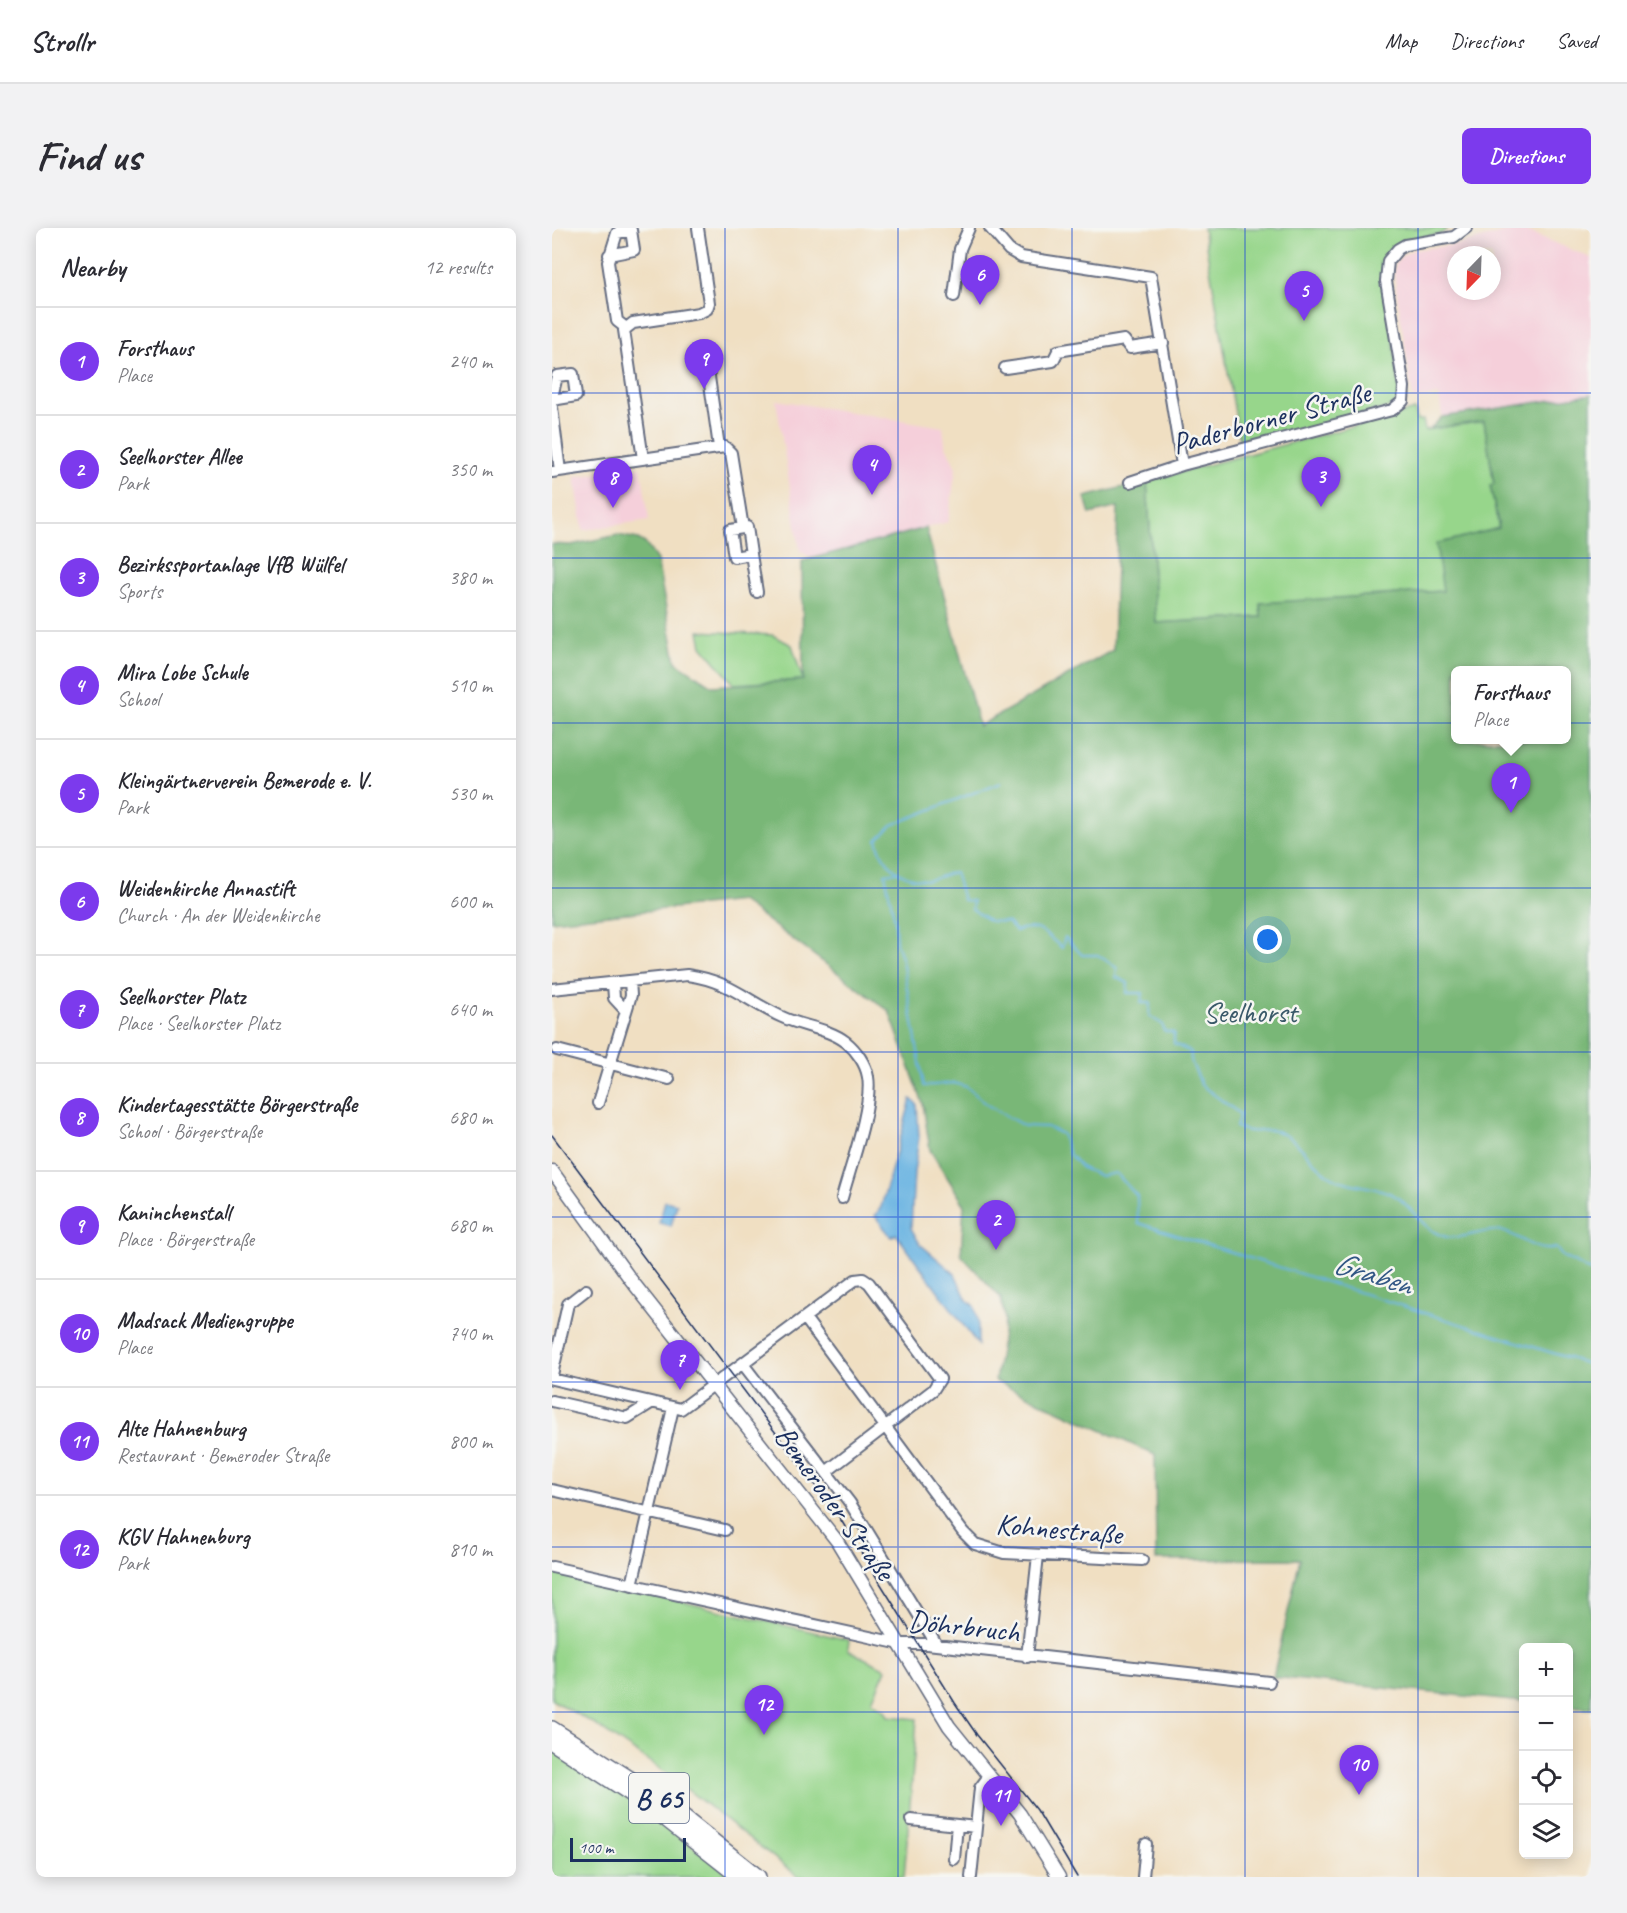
<!DOCTYPE html>
<html lang="en">
<head>
<meta charset="utf-8">
<style>
  body { margin:0; font-family:Caveat,sans-serif; background:#f2f2f3; color:#2b2b33 }
  .controls { position:absolute; right:18px; bottom:18px; display:grid; overflow:hidden; border-radius:9px; box-shadow:0 3px 15px #0003 }
  .controls button { width:54px; height:54px; display:grid; place-items:center; padding:0; border:0; border-bottom:2px solid #e1e1e2; background:#fff; color:#2b2b33; font:30px sans-serif }
  .compass { position:absolute; left:895px; top:18px; width:54px; height:54px; border-radius:50%; background:#fff; box-shadow:0 3px 15px #0003; rotate:203deg }
  .scale { position:absolute; left:18px; bottom:15px; width:116px; box-sizing:border-box; padding-left:6px; border:3px solid #1b2f5e; border-top:0; font-size:16px; line-height:21px; white-space:nowrap; color:#1b2f5e; -webkit-text-stroke:4px #f6f6f2; paint-order:stroke }
  .you { position:absolute; left:716px; top:712px; width:21px; height:21px; margin:-15px; border:4px solid #fff; border-radius:50%; background:#1a73e8; box-shadow:0 0 0 9px #1a73e833 }
  .badge { display:grid; place-items:center; width:39px; height:39px; border-radius:50%; background:#7c3aed; color:#fff; font-size:20px; font-weight:700 }
  .pin { position:absolute; translate:-50% -50px; filter:drop-shadow(0 2px 3px #0008) }
  .pin::after { content:''; position:absolute; top:32px; width:21px; height:18px; background:inherit; clip-path:polygon(0 0,100% 0,50% 100%) }
  .popup { position:absolute; left:899px; top:438px; width:120px; height:78px; box-sizing:border-box; display:grid; place-content:center; border-radius:9px; background:#fff; filter:drop-shadow(0 2px 4px #0005); font-size:20px; white-space:nowrap; color:#7c7c81 }
  .popup b { font-size:22px; color:#2b2b33 }
  .popup::after { content:''; position:absolute; left:50%; top:100%; margin-left:-12px; border:12px solid transparent; border-top-color:#fff }
  .list { margin:0; padding:0; list-style:none }
  h2 { display:flex; justify-content:space-between; align-items:center; height:78px; margin:0; padding:0 24px; font-size:26px }
  h2 small { font-size:20px; font-weight:400; color:#7c7c81 }
  .list li { display:grid; grid-template-columns:39px 1fr auto; gap:18px; align-items:center; box-sizing:border-box; height:108px; padding:0 24px; border-top:2px solid #e1e1e2 }
  .list b { display:block; font-size:22px; white-space:nowrap }
  .list p { margin:0; font-size:20px; white-space:nowrap; color:#7c7c81 }
  .list em { font-size:20px; font-style:normal; color:#7c7c81 }
  .icon { flex:none; width:33px; height:33px; fill:none; stroke:currentColor; stroke-width:2; stroke-linecap:round; stroke-linejoin:round }
  .map { position:relative; flex:none; width:1039px; height:1649px; overflow:hidden; border-radius:9px }
  header { display:flex; align-items:center; gap:36px; box-sizing:border-box; height:84px; padding:0 30px; background:#fff; border-bottom:2px solid #e1e1e2 }
  header strong { font-size:28px }
  nav { display:flex; gap:33px; margin-inline-start:auto; font-size:21px }
  .intro { display:flex; align-items:center; justify-content:space-between; box-sizing:border-box; height:144px; padding:0 36px }
  h1 { margin:0; font-size:42px }
  .button { padding:15px 27px; border-radius:9px; background:#7c3aed; color:#fff; font-size:21px; font-weight:700 }
  main { display:flex; gap:36px; padding:0 36px }
  aside { flex:1; background:#fff; border-radius:9px; box-shadow:0 3px 15px #0003 }
  .map>svg:first-child { display:block }
  .built { fill:#f5cfda; fill-rule:evenodd }
  .green { fill:#97d68b; stroke:#598274; stroke-width:1.5 }
  .forest { fill:#79b777; stroke:#4a736a; stroke-width:1.5; fill-rule:evenodd }
  .water { fill:#69b3e1; stroke:#4271a0; stroke-width:1.5 }
  .lines { fill:none; stroke-linecap:round; stroke-linejoin:round }
  .stream { stroke:#69b3e1; stroke-width:2 }
  .minor-casing { stroke:#666d81; stroke-width:14 }
  .major-casing { stroke:#666d81; stroke-width:15 }
  .highway-casing { stroke:#666d81; stroke-width:18 }
  .minor { stroke:#fff; stroke-width:10 }
  .major { stroke:#fff; stroke-width:12 }
  .highway { stroke:#fff; stroke-width:15 }
  .tram { stroke:#1b2f5e; stroke-width:1.5 }
  .grid { fill:none; stroke:#1d4ed8; stroke-width:1.5; stroke-opacity:0.55 }
  .labels { text-anchor:middle; stroke-width:5; stroke-linejoin:round; paint-order:stroke }
  .shield { fill:#f6f6f2; stroke:#5d6b8a; stroke-width:1.5 }
  .shield-label { font-size:28px; font-weight:bold; fill:#1b2f5e }
  .street-label { font-size:30px; fill:#1b2f5e; stroke:#f6f6f2 }
  .park-label { font-size:30px; fill:#3a5969; stroke:#f6f6f2 }
  .water-label { font-size:32px; font-style:italic; fill:#325785; stroke:#f6f6f2 }
</style>
</head>
<body>
<header>
<strong>Strollr</strong>
<nav><a>Map</a><a>Directions</a><a>Saved</a></nav>
</header>
<div class="intro"><h1>Find us</h1><a class="button">Directions</a></div>
<main>
<aside>
<h2>Nearby<small>12 results</small></h2>
<ul class="list">
<li><span class="badge">1</span><div><b>Forsthaus</b><p>Place</p></div><em>240 m</em></li>
<li><span class="badge">2</span><div><b>Seelhorster Allee</b><p>Park</p></div><em>350 m</em></li>
<li><span class="badge">3</span><div><b>Bezirkssportanlage VfB Wülfel</b><p>Sports</p></div><em>380 m</em></li>
<li><span class="badge">4</span><div><b>Mira Lobe Schule</b><p>School</p></div><em>510 m</em></li>
<li><span class="badge">5</span><div><b>Kleingärtnerverein Bemerode e. V.</b><p>Park</p></div><em>530 m</em></li>
<li><span class="badge">6</span><div><b>Weidenkirche Annastift</b><p>Church · An der Weidenkirche</p></div><em>600 m</em></li>
<li><span class="badge">7</span><div><b>Seelhorster Platz</b><p>Place · Seelhorster Platz</p></div><em>640 m</em></li>
<li><span class="badge">8</span><div><b>Kindertagesstätte Börgerstraße</b><p>School · Börgerstraße</p></div><em>680 m</em></li>
<li><span class="badge">9</span><div><b>Kaninchenstall</b><p>Place · Börgerstraße</p></div><em>680 m</em></li>
<li><span class="badge">10</span><div><b>Madsack Mediengruppe</b><p>Place</p></div><em>740 m</em></li>
<li><span class="badge">11</span><div><b>Alte Hahnenburg</b><p>Restaurant · Bemeroder Straße</p></div><em>800 m</em></li>
<li><span class="badge">12</span><div><b>KGV Hahnenburg</b><p>Park</p></div><em>810 m</em></li>
</ul>
</aside>
<div class="map">
<svg width="1039" height="1649" viewBox="0 0 1039 1649">
  <rect width="100%" height="100%" fill="#f6f6f2"/>
  <filter id="ink" filterUnits="userSpaceOnUse"><feTurbulence type="fractalNoise" baseFrequency=".0167" numOctaves="2"/><feDisplacementMap in="SourceGraphic" scale="12" xChannelSelector="R" yChannelSelector="G"/><feConvolveMatrix kernelMatrix="1 2 1 2 8 2 1 2 1" color-interpolation-filters="sRGB"/></filter>
  <filter id="wash" filterUnits="userSpaceOnUse"><feTurbulence type="fractalNoise" baseFrequency=".008" numOctaves="4" result="noise"/><feDisplacementMap in="SourceGraphic" scale="24" xChannelSelector="R" yChannelSelector="G"/><feGaussianBlur stdDeviation="1.35" result="paint"/><feColorMatrix in="noise" values="0 0 0 0 0 0 0 0 0 0 0 0 0 0 0 0 0 1.4 0 .05"/><feComposite in="paint" operator="in"/></filter>
  <g filter="url(#wash)">
    <rect width="100%" height="100%" fill="#f0dfc2"/>
    <path class="built" d="M 968,0 L 1039,30 L 1039,166 L 890,189 L 887,167 L 861,171 L 842,46 L 844,35 L 851,27 L 861,22 L 909,16 ZM 904,27 L 940,27 L 940,63 L 904,63 Z
      M 224,172 L 391,199 L 393,216 L 404,240 L 396,294 L 259,330 L 248,323 Z
      M 89,239 L 97,292 L 31,302 L 23,249 Z"/>
    <path class="green" d="M 651,0 L 896,0 L 889,6 L 852,12 L 833,32 L 848,171 L 839,179 L 689,220 Z
      M 863,182 L 865,193 L 871,192 L 873,202 L 932,193 L 942,256 L 938,257 L 947,301 L 892,363 L 708,376 L 709,389 L 604,395 L 595,253 Z
      M 147,403 L 220,407 L 240,417 L 251,452 L 182,456 L 150,418 Z
      M 0,1344 L 297,1412 L 296,1422 L 334,1441 L 320,1473 L 333,1482 L 336,1488 L 365,1491 L 352,1649 L 247,1649 L 114,1545 L 39,1494 L 0,1472 Z
      M 0,1521 L 58,1557 L 181,1649 L 0,1649 Z"/>
    <path class="forest" d="M 1039,166 L 1039,1480 L 1017,1478 L 1017,1420 L 972,1420 L 971,1474 L 721,1449 L 748,1331 L 604,1332 L 603,1227 L 443,1153 L 453,1092 L 449,1070 L 409,1027 L 412,976 L 378,922 L 371,876 L 337,783 L 189,673 L 0,693 L 0,316 L 19,317 L 66,307 L 86,311 L 93,315 L 105,332 L 124,434 L 160,458 L 251,452 L 250,333 L 374,300 L 427,498 L 561,422 L 566,279 L 538,286 L 533,269 L 595,253 L 604,395 L 709,389 L 708,375 L 891,363 L 884,316 L 947,300 L 938,257 L 942,256 L 932,193 L 878,201 L 890,189 ZM 904,442 L 1014,442 L 1014,512 L 904,512 Z"/>
    <path class="water" d="M 359,871 L 365,876 L 367,909 L 362,944 L 359,1000 L 368,1016 L 403,1046 L 415,1072 L 422,1077 L 426,1093 L 426,1117 L 344,1006 L 339,1009 L 323,988 L 329,979 Z
      M 113,973 L 125,976 L 119,998 L 107,995 Z"/>
    <g class="lines">
      <path class="stream" d="M 449,554 L 340,597 L 325,612 C 330,636 350,652 375,652 C 384,651 394,646 403,644 L 411,672 L 421,673 L 420,681 L 438,693 L 455,694 L 464,703 C 485,694 494,706 510,720 L 513,709 L 530,727 L 546,727 L 565,740 L 564,749 L 576,755 L 575,765 L 591,765 L 589,775 L 598,775 L 597,788 L 610,796 L 612,803 L 622,805 L 622,816 L 639,824 C 637,837 646,844 649,857 L 688,886 L 684,899 C 705,908 710,900 724,903 C 747,910 758,935 777,947 C 798,960 828,957 845,969 C 862,981 872,1004 895,1009 C 912,1012 932,1000 949,1003 C 969,1007 983,1026 1004,1020 L 1010,1028 L 1039,1043
        M 345,644 L 333,646 L 343,693 L 344,715 L 350,732 L 372,858 L 402,855 L 415,859 L 437,878 L 472,898 L 495,899 L 510,906 L 517,926 L 530,940 L 549,948 L 564,945 L 585,968 L 586,995 L 1039,1137"/>
    </g>
  </g>
  <g filter="url(#ink)">
    <g class="lines">
      <defs>
        <path id="minor" d="M 438,0 L 457,22 L 469,29 L 599,49 L 630,237
          M 57,27 L 82,22 L 79,2 L 65,5 L 56,34 L 65,93 L 74,100
          M 402,68 L 408,21 L 417,0
          M 153,121 L 167,219
          M 453,140 L 501,133 L 506,123 L 572,112 L 578,120 L 611,115
          M 0,169 L 5,148 L 21,146 L 24,168 L 0,172
          M 0,179 L 8,243
          M 91,231 L 72,102 L 81,95 L 147,85 L 155,81 L 157,75 L 146,0
          M 0,244 L 173,219 L 179,225 L 191,300 L 195,299 L 199,326 L 182,329 L 178,302 L 191,300
          M 578,254 L 630,237 L 840,182 L 851,173 L 852,159 L 834,53 L 836,33 L 846,21 L 853,17 L 902,9 L 914,0
          M 199,326 L 205,364
          M 61,756 L 62,770 L 74,783
          M 0,761 L 135,747 C 178,753 193,772 230,789 C 251,799 276,800 294,814 C 304,822 314,836 316,849 C 321,877 298,940 290,970
          M 5,822 L 117,851
          M 46,875 L 79,767 L 78,753
          M 253,1090 L 411,1304 L 423,1316 L 452,1325 L 590,1332
          M 191,1136 L 298,1275 L 385,1417
          M 0,1147 L 16,1076 L 34,1062
          M 0,1151 L 129,1181 L 303,1052 L 311,1051 L 317,1055 L 388,1151 L 381,1162 L 274,1244
          M 0,1173 L 75,1190 L 99,1175
          M 0,1262 L 173,1302
          M 0,1339 L 349,1416 L 375,1416 L 717,1454
          M 80,1357 L 121,1180
          M 475,1429 L 486,1327
          M 359,1592 L 424,1599
          M 402,1631 L 405,1597
          M 419,1649 L 428,1560 L 437,1548
          M 591,1649 L 594,1616"/>
        <path id="major" d="M 0,943 L 79,1052 L 285,1313 L 397,1498 L 468,1586 L 507,1649"/>
        <path id="highway" d="M 0,1501 L 103,1567 L 206,1649
          M 0,1514 L 95,1576 L 188,1649"/>
      </defs>
      <use href="#minor" class="minor-casing"/>
      <use href="#major" class="major-casing"/>
      <use href="#highway" class="highway-casing"/>
      <use href="#minor" class="minor"/>
      <use href="#major" class="major"/>
      <use href="#highway" class="highway"/>
      <path class="tram" d="M 0,907 L 287,1289 L 403,1475 L 425,1507 L 485,1582 L 525,1649"/>
    </g>
  </g>
  <path class="grid" d="M 173,0 L 173,1649M 346,0 L 346,1649M 520,0 L 520,1649M 693,0 L 693,1649M 866,0 L 866,1649M 0,165 L 1039,165M 0,330 L 1039,330M 0,495 L 1039,495M 0,660 L 1039,660M 0,824 L 1039,824M 0,989 L 1039,989M 0,1154 L 1039,1154M 0,1319 L 1039,1319M 0,1484 L 972,1484M 1017,1484 L 1039,1484"/>
  <g class="labels">
    <rect class="shield" x="77" y="1545" width="60" height="50" rx="4.5"/>
    <g class="shield-label">
      <text x="107" y="1580">B 65</text>
    </g>
    <g class="street-label">
      <text transform="translate(719 190) rotate(-15)" y="10">Paderborner Straße</text>
      <text transform="translate(283 1275) rotate(54)" y="10">Bemeroder Straße</text>
      <text transform="translate(507 1301) rotate(5)" y="10">Kohnestraße</text>
      <text transform="translate(412 1398) rotate(6)" y="10">Döhrbruch</text>
    </g>
    <g class="park-label">
      <text x="698" y="794">Seelhorst</text>
    </g>
    <g class="water-label">
      <text transform="translate(821 1045) rotate(17)" y="11">Graben</text>
    </g>
  </g>
</svg>
<div class="controls">
<button>+</button>
<button>−</button>
<button><svg class="icon" aria-label="locate" viewBox="0 0 24 24"><circle cx="12" cy="12" r="6"/><path d="M12 2v4M12 18v4M2 12h4M18 12h4"/></svg></button>
<button><svg class="icon" aria-label="layers" viewBox="0 0 24 24"><path d="M12 4l9 5-9 5-9-5zM3 14l9 5 9-5"/></svg></button>
</div>
<svg class="compass" viewBox="-18 -18 36 36"><path d="M0-13l5 13h-10z" fill="#e53935"/><path d="M0 13l5-13h-10z" fill="#7c7c81"/></svg>
<div class="scale">100 m</div>
<div class="you"></div>
<div class="pin badge" style="left:959px;top:585px">1</div>
<div class="popup"><b>Forsthaus</b>Place</div>
<div class="pin badge" style="left:444px;top:1022px">2</div>
<div class="pin badge" style="left:769px;top:279px">3</div>
<div class="pin badge" style="left:320px;top:267px">4</div>
<div class="pin badge" style="left:752px;top:93px">5</div>
<div class="pin badge" style="left:428px;top:77px">6</div>
<div class="pin badge" style="left:128px;top:1162px">7</div>
<div class="pin badge" style="left:61px;top:280px">8</div>
<div class="pin badge" style="left:152px;top:161px">9</div>
<div class="pin badge" style="left:807px;top:1567px">10</div>
<div class="pin badge" style="left:449px;top:1598px">11</div>
<div class="pin badge" style="left:212px;top:1507px">12</div>
</div>
</main>
</body>
</html>
